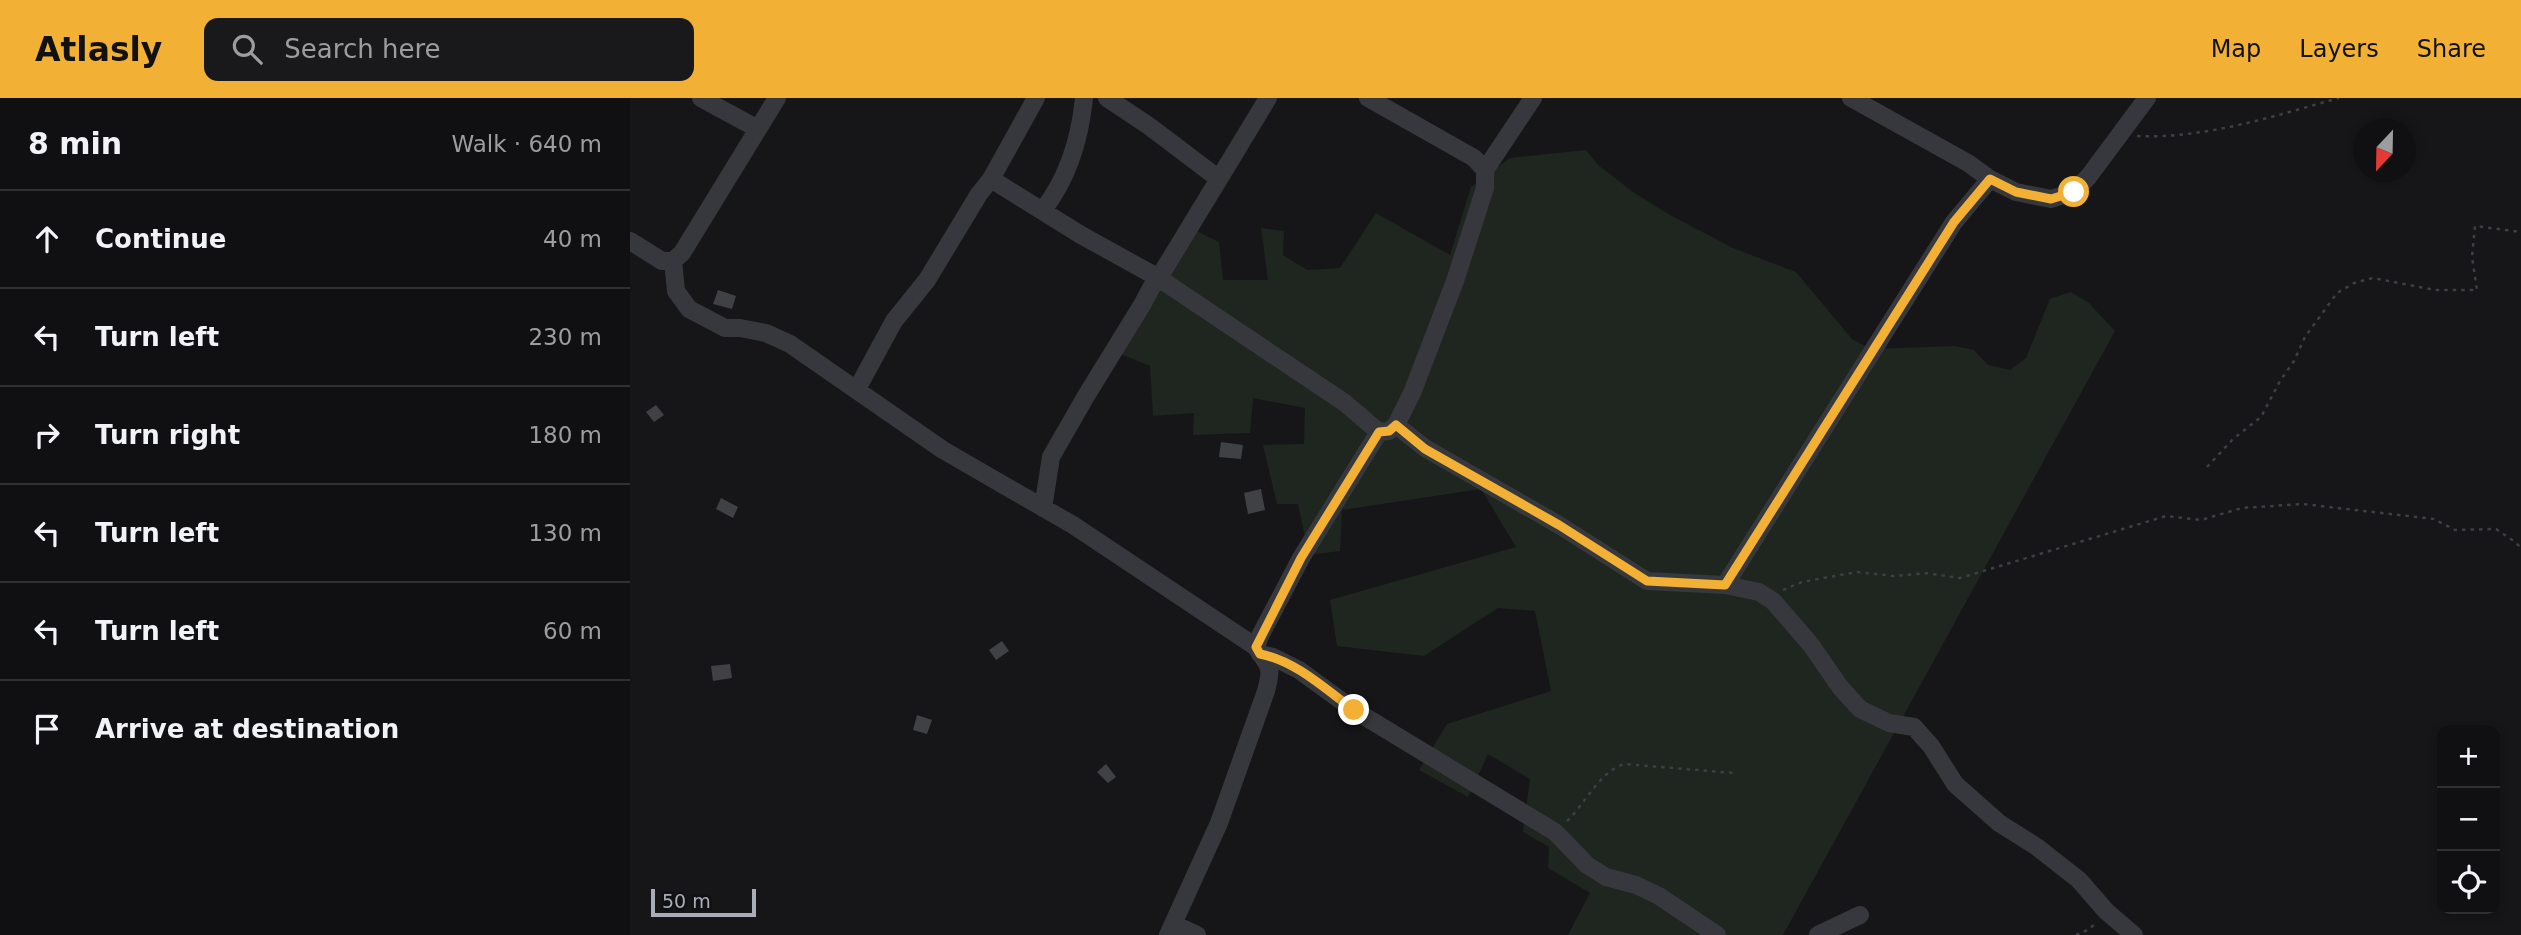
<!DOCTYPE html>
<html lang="en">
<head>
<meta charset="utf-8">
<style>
  body { margin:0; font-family:"DejaVu Sans",sans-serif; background:#19191b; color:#f1f3f6 }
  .controls { position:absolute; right:21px; bottom:21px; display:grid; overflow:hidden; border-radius:14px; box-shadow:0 4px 10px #0003 }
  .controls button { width:63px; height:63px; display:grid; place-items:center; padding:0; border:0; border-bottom:2px solid #303032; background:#101012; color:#f1f3f6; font:35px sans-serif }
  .compass { position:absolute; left:1723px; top:21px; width:63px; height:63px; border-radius:50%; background:#101012; box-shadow:0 4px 10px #0003; rotate:202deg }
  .scale { position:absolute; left:21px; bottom:18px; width:105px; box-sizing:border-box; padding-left:7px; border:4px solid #a8adb8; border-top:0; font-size:19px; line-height:24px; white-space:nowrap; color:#a8adb8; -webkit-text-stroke:5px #111113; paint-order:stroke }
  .stop { position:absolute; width:21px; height:21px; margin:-16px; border:5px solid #f2b134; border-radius:50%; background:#fff }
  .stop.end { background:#f2b134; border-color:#fff; box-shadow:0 2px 7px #0008 }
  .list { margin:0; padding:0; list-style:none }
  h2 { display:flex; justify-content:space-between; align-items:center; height:91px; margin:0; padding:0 28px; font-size:30px }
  h2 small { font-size:23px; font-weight:400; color:#9c9d9f }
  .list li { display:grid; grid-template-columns:46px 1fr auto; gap:21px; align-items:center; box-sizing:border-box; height:98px; padding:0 28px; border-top:2px solid #303032 }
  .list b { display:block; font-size:26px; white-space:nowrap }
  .list em { font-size:23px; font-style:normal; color:#9c9d9f }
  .icon { flex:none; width:38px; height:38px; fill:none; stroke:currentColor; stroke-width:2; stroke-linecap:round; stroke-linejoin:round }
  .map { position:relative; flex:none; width:1891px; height:837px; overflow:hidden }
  header { display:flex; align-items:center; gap:42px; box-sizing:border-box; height:98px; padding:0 35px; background:#f2b134; color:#111 }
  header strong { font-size:33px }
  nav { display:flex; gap:38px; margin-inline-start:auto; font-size:24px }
  .search { width:490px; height:63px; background:#19191b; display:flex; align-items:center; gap:18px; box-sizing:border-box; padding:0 24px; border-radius:14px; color:#9c9d9f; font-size:26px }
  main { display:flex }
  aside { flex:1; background:#101012 }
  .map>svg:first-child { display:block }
  .green { fill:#1e261f }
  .building { fill:#404145 }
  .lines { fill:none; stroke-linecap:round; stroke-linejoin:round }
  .path { stroke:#3d3f44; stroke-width:2.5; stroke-dasharray:3.5 5; stroke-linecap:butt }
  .minor { stroke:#37383d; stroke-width:18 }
  .route { stroke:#f2b134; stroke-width:9 }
</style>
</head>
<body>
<header>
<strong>Atlasly</strong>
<div class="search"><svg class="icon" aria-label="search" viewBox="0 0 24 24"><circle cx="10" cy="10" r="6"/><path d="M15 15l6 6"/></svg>Search here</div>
<nav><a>Map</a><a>Layers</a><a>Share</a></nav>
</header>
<main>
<aside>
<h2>8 min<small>Walk · 640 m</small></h2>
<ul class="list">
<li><svg class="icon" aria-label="ahead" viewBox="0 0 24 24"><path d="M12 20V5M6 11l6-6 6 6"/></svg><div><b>Continue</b></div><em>40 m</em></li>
<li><svg class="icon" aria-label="left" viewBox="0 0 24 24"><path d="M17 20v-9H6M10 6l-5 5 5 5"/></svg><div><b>Turn left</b></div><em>230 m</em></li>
<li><svg class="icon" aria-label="right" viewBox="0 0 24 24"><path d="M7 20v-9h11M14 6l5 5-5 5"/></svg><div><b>Turn right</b></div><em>180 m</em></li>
<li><svg class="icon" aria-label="left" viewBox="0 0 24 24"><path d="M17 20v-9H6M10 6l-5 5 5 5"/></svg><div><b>Turn left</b></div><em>130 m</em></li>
<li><svg class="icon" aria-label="left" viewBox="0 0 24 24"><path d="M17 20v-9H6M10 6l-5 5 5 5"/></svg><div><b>Turn left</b></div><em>60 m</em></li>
<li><svg class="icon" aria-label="arrive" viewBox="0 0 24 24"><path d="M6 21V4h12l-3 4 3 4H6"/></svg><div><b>Arrive at destination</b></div></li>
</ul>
</aside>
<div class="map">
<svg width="1891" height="837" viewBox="0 0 1891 837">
  <rect width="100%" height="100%" fill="#161618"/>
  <path class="green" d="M 956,52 L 968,67 L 1003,94 L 1040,117 L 1103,150 L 1166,174 L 1222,241 L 1241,251 L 1324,248 L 1344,252 L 1358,267 L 1380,272 L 1396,260 L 1420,201 L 1441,194 L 1459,205 L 1485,233 L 1153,837 L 938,837 L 960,795 L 918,770 L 919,749 L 893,734 L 900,681 L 858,656 L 838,699 L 789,672 L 817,626 L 921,593 L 905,513 L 868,510 L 794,558 L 707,548 L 700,502 L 886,449 L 851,391 L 712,412 L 710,453 L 679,457 L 668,406 L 647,406 L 633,347 L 674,346 L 675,310 L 623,300 L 620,335 L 563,337 L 564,315 L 523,318 L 520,268 L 481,252 L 552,126 L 589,144 L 593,182 L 638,182 L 631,130 L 654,133 L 653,157 L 677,172 L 710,170 L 746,115 L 820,157 L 841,89 L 880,60 Z"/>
  <path class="building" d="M 88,192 L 106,198 L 102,211 L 83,206 Z
    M 26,307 L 34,317 L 24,324 L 16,314 Z
    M 591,344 L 613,347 L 611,361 L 589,359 Z
    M 631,391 L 635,412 L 618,416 L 614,395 Z
    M 91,400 L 108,409 L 103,420 L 86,411 Z
    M 372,543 L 379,553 L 366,562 L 359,552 Z
    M 100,566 L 102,580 L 83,583 L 81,568 Z
    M 287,617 L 302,622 L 297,636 L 283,632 Z
    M 476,666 L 486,679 L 478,685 L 467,674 Z"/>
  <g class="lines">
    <path class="path" d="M 1507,38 C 1575,41 1644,18 1709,0
      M 1577,369 L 1603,341 L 1631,319 L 1650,283 L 1664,263 L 1675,239 L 1707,195 L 1724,185 L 1743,180 L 1805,192 L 1847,192 L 1842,159 L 1845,128 L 1891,134
      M 1153,492 L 1172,484 L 1227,474 L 1264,478 L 1297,475 L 1330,480 L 1536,418 L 1571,422 L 1612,410 L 1673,406 L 1804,421 L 1825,432 L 1866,431 L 1885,444 L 1891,450
      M 937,723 C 956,705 969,674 994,666 L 1104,675
      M 1446,837 L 1460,831 L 1466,824"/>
    <path class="minor" d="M 71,0 L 128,31
      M 477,0 L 519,28 L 589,81 L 638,0
      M 738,0 L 844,60 L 855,72
      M 1221,0 L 1338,65 L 1360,81 L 1386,94 L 1421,101 L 1444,94 L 1459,78 L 1517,0
      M 361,81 L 406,0
      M 413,112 C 438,80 450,40 454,0
      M 0,143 L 32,163 L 43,163 L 52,155 L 147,0
      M 43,163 L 46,193 L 59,211 L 95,230 L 110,230 L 136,235 L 160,246 L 313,352 L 443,427 L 626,549
      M 227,291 L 264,223 L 297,182 L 349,96 L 361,81 L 451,137 L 527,179 L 533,173 L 589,81
      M 766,327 L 795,350 L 929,427 L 1017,483 L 1095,487 L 1129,494 L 1143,503 L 1181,547 L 1210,589 L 1230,611 L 1259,625 L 1284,629 L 1301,648 L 1325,686 L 1369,725 L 1407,749 L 1449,782 L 1476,813 L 1504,837
      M 413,410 L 421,359 L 456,298 L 512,207 L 527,179 L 715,305 L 749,334
      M 1095,487 L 1324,124 L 1360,81
      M 630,556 L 643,559 L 669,572 L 724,612 L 925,734 L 957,767 L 976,779 L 1006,787 L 1029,798 L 1087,837
      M 543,826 L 567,837
      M 538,837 L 589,725 L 636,593 C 643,567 639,570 626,549 L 630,538 L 671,460 L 744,342 L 749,334 L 759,333 L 766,327 L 782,295 L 825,183 L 855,90 L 855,72 L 903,0
      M 1188,837 L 1230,817"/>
  </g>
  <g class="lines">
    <path class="route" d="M 724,612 C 695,591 666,563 630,556 L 626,549 L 671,460 L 749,334 L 759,333 L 766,327 L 795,351 L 929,427 L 1017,483 L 1095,487 L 1324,124 L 1360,81 L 1386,94 L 1421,101 L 1444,94"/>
  </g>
</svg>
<div class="controls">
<button>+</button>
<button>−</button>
<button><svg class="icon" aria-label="locate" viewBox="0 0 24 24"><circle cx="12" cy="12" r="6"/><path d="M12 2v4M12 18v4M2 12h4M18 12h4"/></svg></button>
</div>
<svg class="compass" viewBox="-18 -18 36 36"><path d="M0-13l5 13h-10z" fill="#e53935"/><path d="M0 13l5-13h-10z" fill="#9c9d9f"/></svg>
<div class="scale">50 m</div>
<div class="stop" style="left:1444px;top:94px"></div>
<div class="stop end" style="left:724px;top:612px"></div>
</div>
</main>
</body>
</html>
